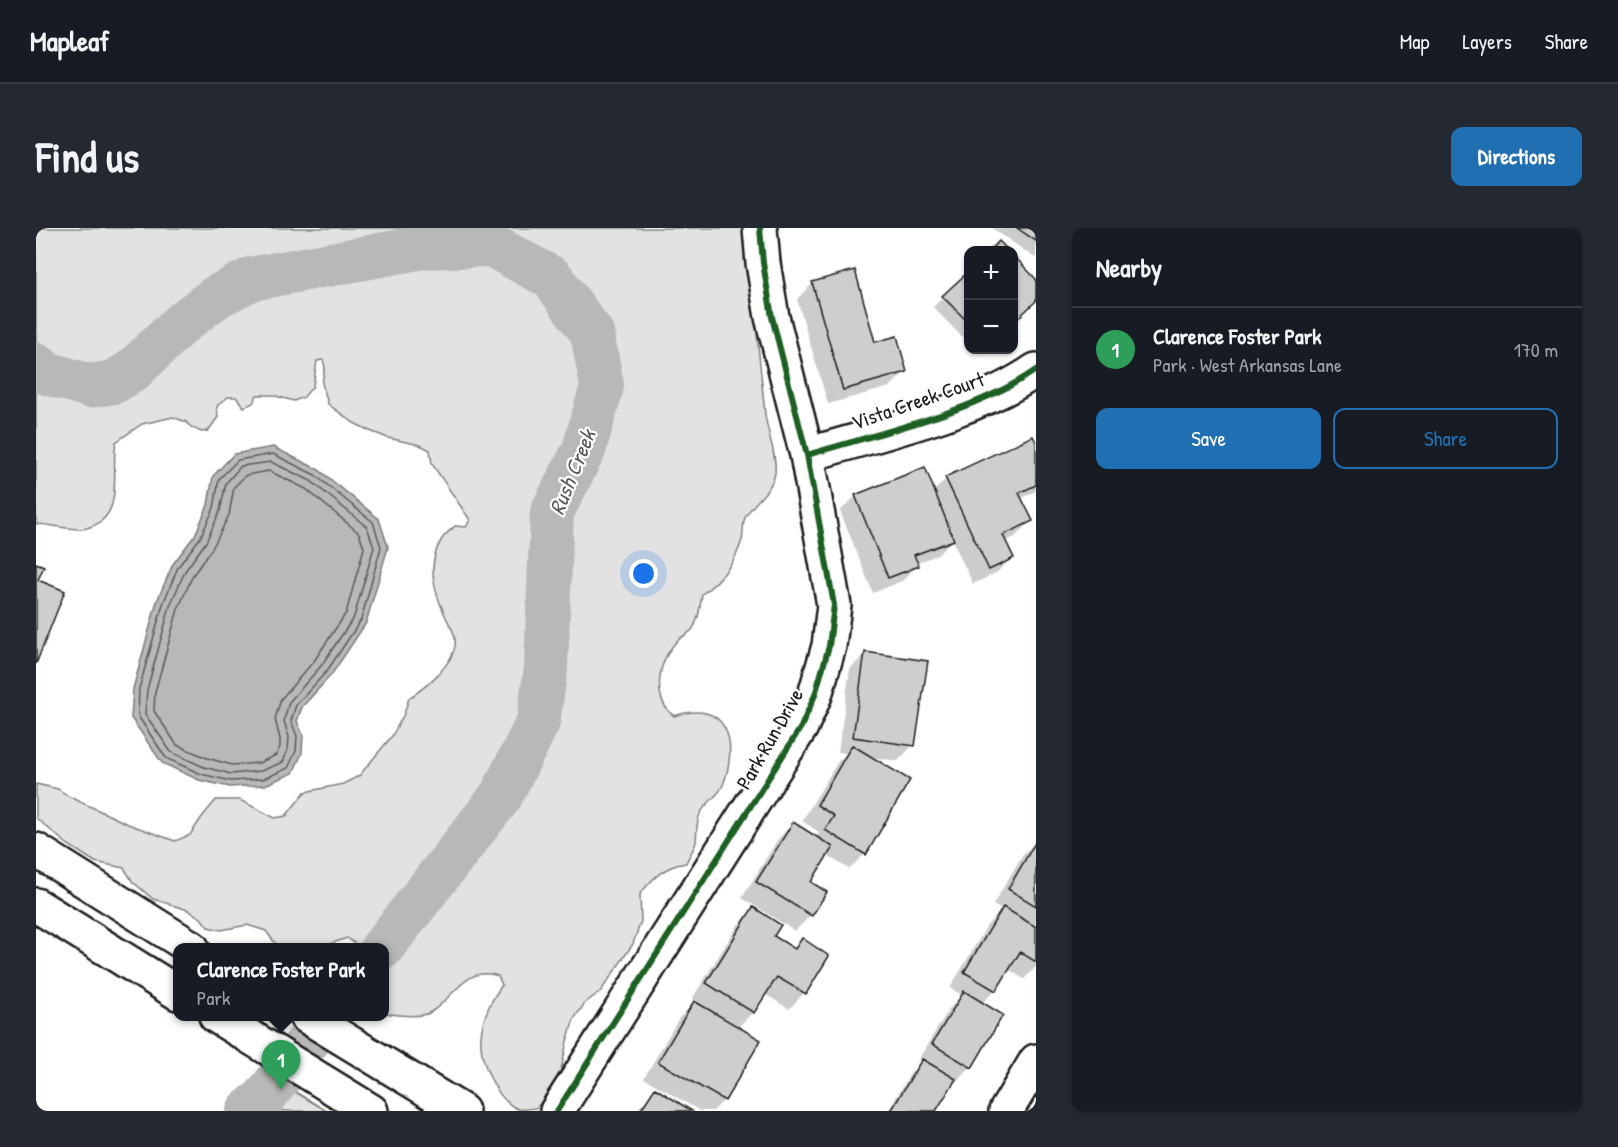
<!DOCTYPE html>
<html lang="en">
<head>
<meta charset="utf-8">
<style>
  body { margin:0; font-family:"Patrick Hand",sans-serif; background:#242831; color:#f1f3f6 }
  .controls { position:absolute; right:18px; top:18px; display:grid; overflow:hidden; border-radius:12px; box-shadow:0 2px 4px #0004 }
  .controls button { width:54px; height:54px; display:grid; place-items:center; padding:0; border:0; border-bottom:2px solid #363941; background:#171b24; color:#f1f3f6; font:30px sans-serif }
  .you { position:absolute; left:608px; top:346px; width:21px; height:21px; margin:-15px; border:4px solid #fff; border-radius:50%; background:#1a73e8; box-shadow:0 0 0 9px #1a73e833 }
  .badge { display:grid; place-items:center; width:39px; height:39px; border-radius:50%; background:#1f6fb2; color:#fff; font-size:20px; font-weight:700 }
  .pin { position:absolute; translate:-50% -50px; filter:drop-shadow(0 2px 3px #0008) }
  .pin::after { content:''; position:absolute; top:32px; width:21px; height:18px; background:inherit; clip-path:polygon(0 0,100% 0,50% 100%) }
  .popup { position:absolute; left:137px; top:715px; width:216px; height:78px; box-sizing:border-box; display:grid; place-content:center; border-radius:12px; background:#171b24; filter:drop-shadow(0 2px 4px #0005); font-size:20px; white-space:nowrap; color:#9ea1a6 }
  .popup b { font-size:22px; color:#f1f3f6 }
  .popup::after { content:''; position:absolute; left:50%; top:100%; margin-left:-12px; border:12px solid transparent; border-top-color:#171b24 }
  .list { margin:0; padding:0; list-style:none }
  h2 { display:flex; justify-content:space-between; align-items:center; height:78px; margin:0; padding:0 24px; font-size:26px }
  h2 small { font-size:20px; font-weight:400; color:#9ea1a6 }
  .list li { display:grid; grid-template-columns:39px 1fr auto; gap:18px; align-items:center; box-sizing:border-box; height:84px; padding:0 24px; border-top:2px solid #363941 }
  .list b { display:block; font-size:22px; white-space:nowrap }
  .list p { margin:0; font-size:20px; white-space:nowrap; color:#9ea1a6 }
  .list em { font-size:20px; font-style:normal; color:#9ea1a6 }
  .actions { display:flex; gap:12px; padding:18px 24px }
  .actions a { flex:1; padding:14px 0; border:2px solid #1f6fb2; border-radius:12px; text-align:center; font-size:21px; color:#1f6fb2 }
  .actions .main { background:#1f6fb2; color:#fff }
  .map { position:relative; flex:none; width:1000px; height:883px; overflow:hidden; border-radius:12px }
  header { display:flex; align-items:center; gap:36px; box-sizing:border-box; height:84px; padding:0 30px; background:#171b24; border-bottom:2px solid #363941 }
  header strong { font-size:28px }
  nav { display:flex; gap:33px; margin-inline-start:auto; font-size:21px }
  .intro { display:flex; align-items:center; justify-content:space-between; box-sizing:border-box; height:144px; padding:0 36px }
  h1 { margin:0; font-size:42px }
  .button { padding:15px 27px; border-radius:12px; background:#1f6fb2; color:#fff; font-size:21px; font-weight:700 }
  main { display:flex; gap:36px; padding:0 36px }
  aside { flex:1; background:#171b24; border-radius:12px; box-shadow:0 2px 4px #0004 }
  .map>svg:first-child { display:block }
  .green { fill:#e2e2e2; stroke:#7f7f7f; stroke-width:1.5 }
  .water { fill:#b8b8b8; stroke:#7a7a7a; stroke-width:1.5 }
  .shadow { fill:#0003 }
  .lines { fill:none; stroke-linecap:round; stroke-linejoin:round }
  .shore { stroke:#5a5a5a; stroke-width:1.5 }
  .river { stroke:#b8b8b8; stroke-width:44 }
  .building { fill:#cecece; stroke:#1c1c1c; stroke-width:1.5 }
  .minor-casing { stroke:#1c1c1c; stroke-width:38 }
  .major-casing { stroke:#1c1c1c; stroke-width:38 }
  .minor { stroke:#fff; stroke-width:33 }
  .major { stroke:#fff; stroke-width:33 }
  .cycleway-casing { stroke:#fff; stroke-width:10 }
  .cycleway { stroke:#1b5e20; stroke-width:6 }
  .labels { text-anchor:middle; stroke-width:4.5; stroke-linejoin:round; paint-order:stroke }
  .street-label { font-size:21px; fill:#1c1c1c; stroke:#fff }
  .water-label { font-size:22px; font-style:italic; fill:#5a5a5a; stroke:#fff }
</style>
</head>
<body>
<header>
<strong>Mapleaf</strong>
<nav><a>Map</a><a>Layers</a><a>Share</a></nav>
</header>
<div class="intro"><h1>Find us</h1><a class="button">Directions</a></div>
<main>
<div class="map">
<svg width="1000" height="883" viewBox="0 0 1000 883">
  <rect width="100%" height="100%" fill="#fff"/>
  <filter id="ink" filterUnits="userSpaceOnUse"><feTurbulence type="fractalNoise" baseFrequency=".0167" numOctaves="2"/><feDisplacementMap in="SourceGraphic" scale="12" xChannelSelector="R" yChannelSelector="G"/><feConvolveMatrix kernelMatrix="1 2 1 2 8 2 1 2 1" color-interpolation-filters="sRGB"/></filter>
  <g filter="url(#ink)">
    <path class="green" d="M 0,0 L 715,0 C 715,62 723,124 729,186 C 731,205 741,226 739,245 C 736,264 717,273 709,290 C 706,297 708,305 706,312 C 699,336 685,352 666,366 C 664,378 663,392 656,402 C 652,406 645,409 641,413 C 622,433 615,470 638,488 C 692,470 703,515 687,557 C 683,568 669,575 664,586 C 660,594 661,605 660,614 C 658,621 653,628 650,635 C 628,638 617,650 604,666 L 605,693 L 597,716 L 565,763 L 549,775 L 538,791 L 531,813 L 524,847 L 514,864 L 500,880 C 495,880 487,883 482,881 C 460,872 443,832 445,809 C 446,790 455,772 466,757 L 462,748 C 429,737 419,769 395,784 C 385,790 361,787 349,785 L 348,720 L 324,719 L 311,710 L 285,719 L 242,719 L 230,703 L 211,697 L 185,702 L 172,699 L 165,690 L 152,682 L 117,671 L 97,654 L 88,640 L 59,634 L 31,616 L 0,590 L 0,556 L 22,561 L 34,569 L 92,596 L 139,613 L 154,607 L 166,589 L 180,572 L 204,572 L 239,590 L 250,588 L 269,564 L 307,556 L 323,548 L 356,508 L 368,486 L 373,470 C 389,460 416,437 419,418 C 421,406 413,397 409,387 C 398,363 390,336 406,311 C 409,306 415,302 419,298 L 430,299 L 434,292 L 396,236 L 394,222 L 384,217 L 352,210 L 334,203 L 318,195 L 292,176 L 286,155 L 289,139 L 287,132 L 281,133 L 277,158 L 268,169 L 258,173 L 236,167 L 221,167 L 217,175 L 208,179 L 200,169 L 192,169 L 181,178 L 182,189 L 172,203 L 165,204 L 155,199 L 150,194 L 137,189 L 106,196 L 80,214 C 74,243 91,289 51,300 C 39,304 15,296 0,296 Z
      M 241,853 L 291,883 L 212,883 L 227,871 Z"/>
    <path class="water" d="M 237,219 L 283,242 L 343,291 L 352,319 L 330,395 L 296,446 L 266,479 L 261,493 L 267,507 L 266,525 L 257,545 L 229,557 L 194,559 L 163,552 L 126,535 L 95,490 L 97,461 L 121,373 L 137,336 L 159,307 L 172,277 L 177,248 L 198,226 Z"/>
    <path class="shadow" d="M 956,0 L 1000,0 L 1000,29 L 999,30 Z
      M 978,30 L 1000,54 L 1000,71 L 978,93 Z
      M 933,45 L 933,116 L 897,79 Z
      M 777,55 L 870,143 L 854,159 L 792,176 L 761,71 Z
      M 938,122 L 947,122 L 943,126 Z
      M 997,210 L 1000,217 L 1000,263 L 984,271 L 995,293 L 979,309 L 968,314 L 976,330 L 960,345 L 937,356 L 916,312 L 901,327 L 880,335 L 881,338 L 866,353 L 837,365 L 804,283 L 820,268 L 897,264 L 910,251 Z
      M 830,425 L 877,517 L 862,533 L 833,529 L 829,626 L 813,641 L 790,627 L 773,654 L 789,664 L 775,687 L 759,703 L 706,670 L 742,611 L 757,596 L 780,610 L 783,604 L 766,593 L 801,535 L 810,525 L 802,524 L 814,441 Z
      M 1000,614 L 1000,739 L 988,751 L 972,741 L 959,762 L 945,776 L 935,839 L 919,854 L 916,853 L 898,883 L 852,883 L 876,843 L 885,834 L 882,832 L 913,781 L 926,767 L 914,760 L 952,696 L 966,682 L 957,677 L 987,626 Z
      M 717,681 L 736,709 L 757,722 L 766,712 L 791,728 L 768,765 L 753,781 L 729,766 L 717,784 L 701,800 L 688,872 L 677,883 L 664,883 L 608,850 L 643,790 L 660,773 L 656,771 L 702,697 Z
      M 619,862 L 653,883 L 600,883 Z"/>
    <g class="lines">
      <path class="shore" d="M 237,226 L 279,247 L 337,294 L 345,319 L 325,392 L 291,443 L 260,477 L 255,493 L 261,508 L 260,523 L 252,540 L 227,551 L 195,553 L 165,546 L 130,530 L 102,488 L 103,461 L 127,376 L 142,339 L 164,310 L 178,280 L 183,251 L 202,232 Z
        M 235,234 L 275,253 L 331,299 L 338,319 L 318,389 L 285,438 L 253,474 L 248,493 L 253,509 L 252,521 L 247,534 L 225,543 L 195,546 L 168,539 L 135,524 L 109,486 L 111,462 L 134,378 L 149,343 L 170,314 L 184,283 L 190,255 L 205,238 Z
        M 233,243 L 270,261 L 323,305 L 328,320 L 310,385 L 278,433 L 245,471 L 239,491 L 244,511 L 244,519 L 240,527 L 223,535 L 196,537 L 171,530 L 141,517 L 118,483 L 119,464 L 142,381 L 157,347 L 177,319 L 193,287 L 198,259 L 210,247 Z"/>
      <path class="river" d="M 0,136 L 11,145 L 53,158 L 78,154 L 96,143 L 145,96 L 180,69 L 215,51 L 387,19 L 455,17 L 516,50 L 556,105 L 566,158 L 548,222 L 516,284 L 510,440 L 502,494 L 465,568 L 346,720
        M 212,883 L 227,871 L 292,788"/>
    </g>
    <path class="building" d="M 981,0 L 1000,0 L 1000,13 Z
      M 963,13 L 972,22 L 954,22 Z
      M 978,28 L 1000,51 L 1000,73 L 978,94 Z
      M 819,42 L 839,114 L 861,108 L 871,144 L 807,162 L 776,54 Z
      M 933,43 L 933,95 L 906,68 Z
      M 997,208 L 1000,214 L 1000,257 L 983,265 L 997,293 L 967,307 L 978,330 L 953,342 L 909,249 Z
      M 889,239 L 918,312 L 878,327 L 883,338 L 852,350 L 819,267 Z
      M 0,335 L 8,338 L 2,352 L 29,363 L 0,436 Z
      M 829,424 L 892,433 L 879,518 L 817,509 Z
      M 816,517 L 874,552 L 830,627 L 789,602 L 798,588 L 781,577 Z
      M 757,594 L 797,619 L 775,654 L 791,664 L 776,688 L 720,654 Z
      M 1000,613 L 1000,678 L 972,661 Z
      M 717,679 L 745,697 L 738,708 L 759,721 L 766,710 L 793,728 L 770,766 L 741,749 L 718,785 L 670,755 Z
      M 967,679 L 1000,699 L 1000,734 L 984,724 L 960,763 L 928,744 Z
      M 928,763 L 967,787 L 936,840 L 896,816 Z
      M 658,773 L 725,812 L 689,873 L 622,834 Z
      M 886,831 L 920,851 L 900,883 L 855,883 Z
      M 619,860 L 656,883 L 604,883 Z"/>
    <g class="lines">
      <defs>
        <path id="minor" d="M 771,227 C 842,205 940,184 1000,142
          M 521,883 L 765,499 L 779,467 L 793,418 L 798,377 L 771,227 L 736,89 L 727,35 L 724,0
          M 970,883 L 1000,833"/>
        <path id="major" d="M 0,622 L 156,720
          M 0,677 L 142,765
          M 180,788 L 335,883
          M 270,788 L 426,883"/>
      </defs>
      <use href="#minor" class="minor-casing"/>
      <use href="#major" class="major-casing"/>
      <use href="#minor" class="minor"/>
      <use href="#major" class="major"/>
      <defs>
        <path id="cycleway" d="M 771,227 C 842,205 940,184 1000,142
          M 521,883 L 765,499 L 779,467 L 793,418 L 798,377 L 771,227 L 736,89 L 727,35 L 724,0"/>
      </defs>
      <use href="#cycleway" class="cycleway-casing"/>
      <use href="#cycleway" class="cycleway"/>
    </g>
  </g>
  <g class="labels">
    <g class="street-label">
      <text transform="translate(882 173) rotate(-19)" y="7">Vista Creek Court</text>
      <text transform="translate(734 511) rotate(-60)" y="7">Park Run Drive</text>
    </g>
    <g class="water-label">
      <text transform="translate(536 244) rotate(-68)" y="8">Rush Creek</text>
    </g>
  </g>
</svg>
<div class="controls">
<button>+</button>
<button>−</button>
</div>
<div class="you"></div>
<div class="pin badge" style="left:245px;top:862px;background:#2e9e5b">1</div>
<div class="popup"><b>Clarence Foster Park</b>Park</div>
</div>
<aside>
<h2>Nearby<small></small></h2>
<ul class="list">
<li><span class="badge" style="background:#2e9e5b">1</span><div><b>Clarence Foster Park</b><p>Park · West Arkansas Lane</p></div><em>170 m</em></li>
</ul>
<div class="actions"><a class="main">Save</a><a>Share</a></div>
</aside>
</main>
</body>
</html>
